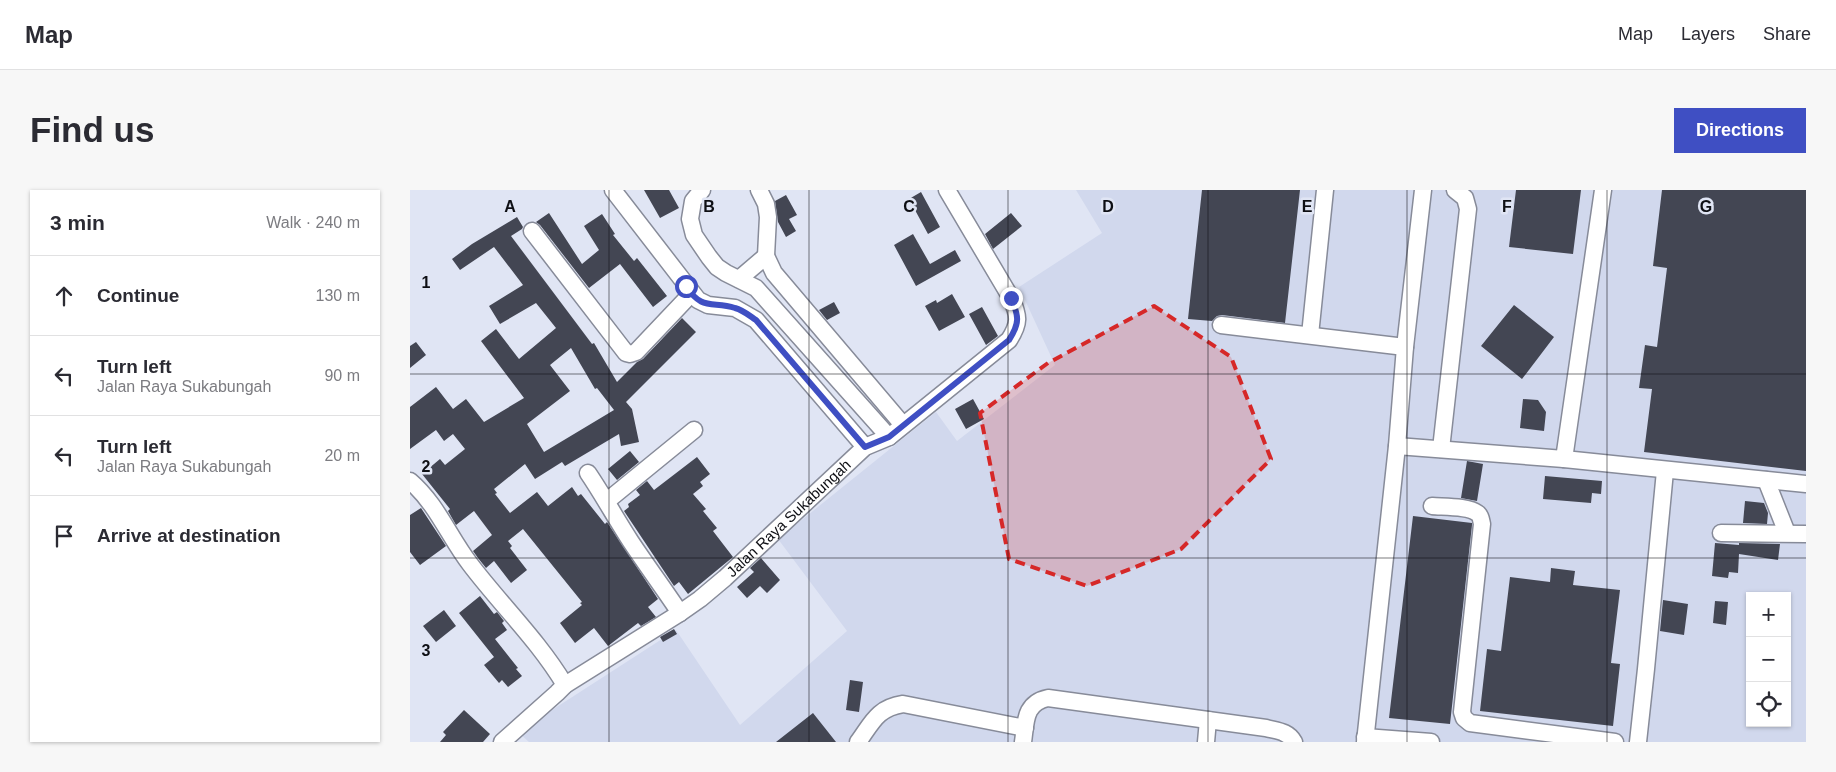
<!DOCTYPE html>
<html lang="en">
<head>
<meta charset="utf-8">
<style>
  body { margin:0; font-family:Arial,sans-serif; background:#f7f7f7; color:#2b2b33 }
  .controls { position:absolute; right:15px; bottom:15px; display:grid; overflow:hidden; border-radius:0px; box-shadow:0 1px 4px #0004 }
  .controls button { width:45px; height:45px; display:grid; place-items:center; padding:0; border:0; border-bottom:1px solid #e1e1e2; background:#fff; color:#2b2b33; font:25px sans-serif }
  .stop { position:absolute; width:15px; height:15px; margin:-11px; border:4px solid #3f4fc3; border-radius:50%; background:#fff }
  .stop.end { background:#3f4fc3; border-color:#fff; box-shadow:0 1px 5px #0008 }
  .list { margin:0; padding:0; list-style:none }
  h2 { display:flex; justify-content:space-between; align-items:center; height:65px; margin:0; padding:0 20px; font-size:21px }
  h2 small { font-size:16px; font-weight:400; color:#7c7c81 }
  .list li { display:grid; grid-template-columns:32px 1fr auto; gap:15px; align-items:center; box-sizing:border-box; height:80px; padding:0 20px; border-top:1px solid #e1e1e2 }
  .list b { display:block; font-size:19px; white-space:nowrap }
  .list p { margin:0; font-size:16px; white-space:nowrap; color:#7c7c81 }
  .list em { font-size:16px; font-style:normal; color:#7c7c81 }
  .icon { flex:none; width:28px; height:28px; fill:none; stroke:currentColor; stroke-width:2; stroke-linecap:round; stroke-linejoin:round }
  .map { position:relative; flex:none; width:1396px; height:552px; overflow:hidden; border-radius:0px }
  header { display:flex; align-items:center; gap:30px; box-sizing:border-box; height:70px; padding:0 25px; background:#fff; border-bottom:1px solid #e1e1e2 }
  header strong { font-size:24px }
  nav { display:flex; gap:28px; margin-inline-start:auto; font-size:18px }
  .intro { display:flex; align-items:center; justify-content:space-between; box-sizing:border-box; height:120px; padding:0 30px }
  h1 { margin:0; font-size:35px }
  .button { padding:12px 22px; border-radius:0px; background:#3f4fc3; color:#fff; font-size:18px; font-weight:700 }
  main { display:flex; gap:30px; padding:0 30px }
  aside { flex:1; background:#fff; border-radius:0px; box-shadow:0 1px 4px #0004 }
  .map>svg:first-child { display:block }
  .built { fill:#d1d8ed; fill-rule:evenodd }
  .building { fill:#434653; fill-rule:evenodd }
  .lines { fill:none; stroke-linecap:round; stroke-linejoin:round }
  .minor-casing { stroke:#878b99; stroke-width:19 }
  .minor { stroke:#fff; stroke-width:16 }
  .route { stroke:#3f4fc3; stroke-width:6 }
  .marked { fill:#d62828; fill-opacity:0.2; stroke:#d62828; stroke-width:4; stroke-dasharray:10 6; stroke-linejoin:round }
  .grid { fill:none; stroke:#0e0f14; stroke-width:1; stroke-opacity:0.55 }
  .labels { text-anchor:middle; stroke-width:5; stroke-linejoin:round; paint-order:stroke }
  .street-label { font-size:15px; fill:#0e0f14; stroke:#e0e5f4 }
  .grid-label { font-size:16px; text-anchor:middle; font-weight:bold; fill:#0e0f14; stroke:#e0e5f4; stroke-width:5; stroke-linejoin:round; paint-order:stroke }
</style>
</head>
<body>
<header>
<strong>Map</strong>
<nav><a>Map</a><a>Layers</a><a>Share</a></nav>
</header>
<div class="intro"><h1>Find us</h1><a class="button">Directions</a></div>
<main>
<aside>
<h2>3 min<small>Walk · 240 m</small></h2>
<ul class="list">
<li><svg class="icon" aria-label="ahead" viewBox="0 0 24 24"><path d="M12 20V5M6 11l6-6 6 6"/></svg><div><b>Continue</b></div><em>130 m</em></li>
<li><svg class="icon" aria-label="left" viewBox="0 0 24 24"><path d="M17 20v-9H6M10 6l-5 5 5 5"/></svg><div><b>Turn left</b><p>Jalan Raya Sukabungah</p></div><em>90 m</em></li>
<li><svg class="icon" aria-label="left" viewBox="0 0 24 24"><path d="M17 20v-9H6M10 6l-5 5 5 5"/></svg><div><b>Turn left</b><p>Jalan Raya Sukabungah</p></div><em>20 m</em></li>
<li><svg class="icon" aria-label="arrive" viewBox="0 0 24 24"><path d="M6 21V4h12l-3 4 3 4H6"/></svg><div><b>Arrive at destination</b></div></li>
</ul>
</aside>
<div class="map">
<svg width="1396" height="552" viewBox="0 0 1396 552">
  <rect width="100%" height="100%" fill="#e0e5f4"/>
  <path class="built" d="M 666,0 L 1396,0 L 1396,552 L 119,552 L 108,542 L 266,440 L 330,535 L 437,441 L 368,349 L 526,222 L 547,251 L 645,175 L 609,97 L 692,43 ZM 1340,406 L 1377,406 L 1377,533 L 1340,533 Z"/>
  <path class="building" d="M 234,0 L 259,0 L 269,18 L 250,28 Z
    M 792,0 L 890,0 L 875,133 L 812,125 L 807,126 L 802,131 L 778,129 Z
    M 1106,0 L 1171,0 L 1163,64 L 1099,57 Z
    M 1252,0 L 1396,0 L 1396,281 L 1234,262 L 1242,199 L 1229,198 L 1235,155 L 1247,157 L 1257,78 L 1243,76 Z
    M 511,2 L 530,37 L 518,44 L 499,9 Z
    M 376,5 L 387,25 L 379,29 L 386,41 L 376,47 L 368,32 L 365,11 Z
    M 139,23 L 172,74 L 189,60 L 174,36 L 192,24 L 205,44 L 203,45 L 224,71 L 227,68 L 257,106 L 243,117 L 210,74 L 179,98 L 130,35 L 126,32 Z
    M 601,23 L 612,36 L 583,59 L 575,44 Z
    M 107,27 L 113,37 L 112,39 L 101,46 L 182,154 L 184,153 L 207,192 L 227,172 L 233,169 L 272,128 L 286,142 L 216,212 L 222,219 L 229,252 L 211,256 L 209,244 L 155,276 L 152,272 L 125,289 L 115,274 L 84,299 L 87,303 L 85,304 L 100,323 L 127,302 L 138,316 L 162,297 L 168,306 L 171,304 L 195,334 L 197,332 L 248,409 L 238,417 L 246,427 L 231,436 L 228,433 L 198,456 L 184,438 L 165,453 L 150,433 L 172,415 L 170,413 L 172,412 L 113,339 L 98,351 L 102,356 L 100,358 L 117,380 L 101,393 L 84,371 L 76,378 L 68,368 L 63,361 L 82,345 L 64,321 L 46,335 L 38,321 L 40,319 L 12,284 L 30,269 L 35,275 L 55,259 L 43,244 L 34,251 L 26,240 L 0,259 L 0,217 L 26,197 L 43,219 L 56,209 L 74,232 L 114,208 L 71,151 L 86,139 L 109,169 L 146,138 L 126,113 L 90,134 L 79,116 L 113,95 L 84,57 L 50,80 L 42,69 L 62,54 ZM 161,158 L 185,199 L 187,198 L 204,220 L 134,262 L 117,234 L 160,201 L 140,175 Z
    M 503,44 L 520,74 L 545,60 L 551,71 L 506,96 L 484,55 Z
    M 542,104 L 555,127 L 529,141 L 515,116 L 526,110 L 527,113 Z
    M 424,112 L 430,123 L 417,130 L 409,120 Z
    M 1104,115 L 1144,147 L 1112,189 L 1071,156 Z
    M 572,117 L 588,146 L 576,155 L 559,124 Z
    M 6,152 L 16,165 L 0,178 L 0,156 Z
    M 563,209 L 574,229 L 556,239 L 545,219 Z
    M 1113,209 L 1128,210 L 1136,222 L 1134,241 L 1110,238 Z
    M 220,261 L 229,272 L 207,290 L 198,279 Z
    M 287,267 L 300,284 L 290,292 L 293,296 L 283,304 L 296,319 L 293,321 L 307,338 L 303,341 L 323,367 L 278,404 L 269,392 L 264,396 L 214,321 L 219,317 L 218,314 L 230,305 L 226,300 L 237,291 L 244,300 Z
    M 1057,271 L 1073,274 L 1067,311 L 1051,308 Z
    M 1135,286 L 1192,291 L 1191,304 L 1182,303 L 1181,313 L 1133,309 Z
    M 1335,311 L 1354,313 L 1358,323 L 1357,334 L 1333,333 Z
    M 11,318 L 36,356 L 10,375 L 0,362 L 0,325 Z
    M 1003,326 L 1062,333 L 1062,335 L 1040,534 L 979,528 Z
    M 1305,353 L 1329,355 L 1329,353 L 1370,354 L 1368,370 L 1329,364 L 1328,383 L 1319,382 L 1318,388 L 1302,386 Z
    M 351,368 L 370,390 L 357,403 L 350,396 L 337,408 L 327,397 L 344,382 L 340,378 Z
    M 1141,378 L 1165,381 L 1163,395 L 1210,400 L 1201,473 L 1210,474 L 1203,536 L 1070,521 L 1077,459 L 1091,461 L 1100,387 L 1140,392 Z
    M 70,406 L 84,424 L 87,422 L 94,431 L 92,433 L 97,440 L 85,449 L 108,478 L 106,479 L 112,486 L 98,497 L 92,490 L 89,493 L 74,475 L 84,467 L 49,423 Z
    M 1253,410 L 1278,414 L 1274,445 L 1250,441 Z
    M 1305,411 L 1318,412 L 1316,435 L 1303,433 Z
    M 34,420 L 46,436 L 26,452 L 13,436 Z
    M 264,439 L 267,444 L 253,452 L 250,447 Z
    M 440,490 L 453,492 L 449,522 L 436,520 Z
    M 54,520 L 80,544 L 73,552 L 30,552 L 36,545 L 33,542 Z
    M 403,523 L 426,552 L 366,552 Z"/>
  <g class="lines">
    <defs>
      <g id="minor">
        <path d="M 203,0 L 288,110 L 298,115 L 325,118 L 346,130 L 455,257"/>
        <path d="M 292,0 L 283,11 L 280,29 L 284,45 L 299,67 L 307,77 L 316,83 L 346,98 L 479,247"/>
        <path d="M 349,0 L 356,14 L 358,27 L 356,66 L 364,83 L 493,235"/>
        <path d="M 122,41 L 216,163 L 220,164 L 226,162 L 281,104"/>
        <path d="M 329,89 L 356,66"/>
        <path d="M 811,135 L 995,157"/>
        <path d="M 900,145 L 915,0"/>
        <path d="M 987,256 L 1154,269 L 1396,294"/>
        <path d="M 1031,259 L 1058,19 L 1055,8 L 1045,0"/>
        <path d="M 1154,269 L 1193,0"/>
        <path d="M 178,283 C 193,305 206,329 221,352 C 237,376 254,399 270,423"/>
        <path d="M 1356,290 L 1377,343"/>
        <path d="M 0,291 C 27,314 39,347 60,374 C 91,415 128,450 155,495"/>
        <path d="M 197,311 L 284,240"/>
        <path d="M 1022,316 C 1033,317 1059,316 1067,323 C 1071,325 1071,330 1072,334 L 1052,522 L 1054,528 L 1060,533 L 1205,552"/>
        <path d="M 1311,343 L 1396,344"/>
        <path d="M 955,547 L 1021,552"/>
        <path id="s1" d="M 92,552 L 147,503 L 155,495 L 270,423 L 290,409 L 315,388 L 455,257 L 479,247 L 599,150 C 610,133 609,126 601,108 L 537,0"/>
        <path d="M 448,552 C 462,533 467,518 493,514 L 615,538"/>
        <path d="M 613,552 C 616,532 614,513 638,508 L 856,538 C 867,541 878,541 884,552"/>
        <path d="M 796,552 L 798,530"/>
        <path d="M 955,552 L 987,256 L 995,157 L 1013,0"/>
        <path d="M 1228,552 L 1236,479 L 1255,281"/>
      </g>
    </defs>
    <use href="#minor" class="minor-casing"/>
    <use href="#minor" class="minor"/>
  </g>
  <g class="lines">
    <path class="route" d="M 276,96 C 292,121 302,111 325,118 C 333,120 340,126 346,130 L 455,257 L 479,247 L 599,150 C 610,133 609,126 601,108"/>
  </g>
  <path class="marked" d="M 744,116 L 821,167 L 861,269 L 771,359 L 677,396 L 599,369 L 570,223 L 638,173 Z"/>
  <path class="grid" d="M 199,0 L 199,552M 399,0 L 399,552M 598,0 L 598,552M 798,0 L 798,552M 997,0 L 997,552M 1197,0 L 1197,552M 0,184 L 1396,184M 0,368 L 1396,368"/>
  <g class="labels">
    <g class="street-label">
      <text dy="5" stroke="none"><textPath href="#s1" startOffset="365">Jalan Raya Sukabungah</textPath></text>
    </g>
  </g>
  <g class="grid-label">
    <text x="100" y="22">A</text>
    <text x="299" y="22">B</text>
    <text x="499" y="22">C</text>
    <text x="698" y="22">D</text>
    <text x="897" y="22">E</text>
    <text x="1097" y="22">F</text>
    <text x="1296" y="22">G</text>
    <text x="16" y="98">1</text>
    <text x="16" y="282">2</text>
    <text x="16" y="466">3</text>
  </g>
</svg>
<div class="controls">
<button>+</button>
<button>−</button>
<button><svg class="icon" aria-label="locate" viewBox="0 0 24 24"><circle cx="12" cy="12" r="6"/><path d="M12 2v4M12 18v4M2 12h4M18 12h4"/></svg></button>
</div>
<div class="stop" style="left:276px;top:96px"></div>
<div class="stop end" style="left:601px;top:108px"></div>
</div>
</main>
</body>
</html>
